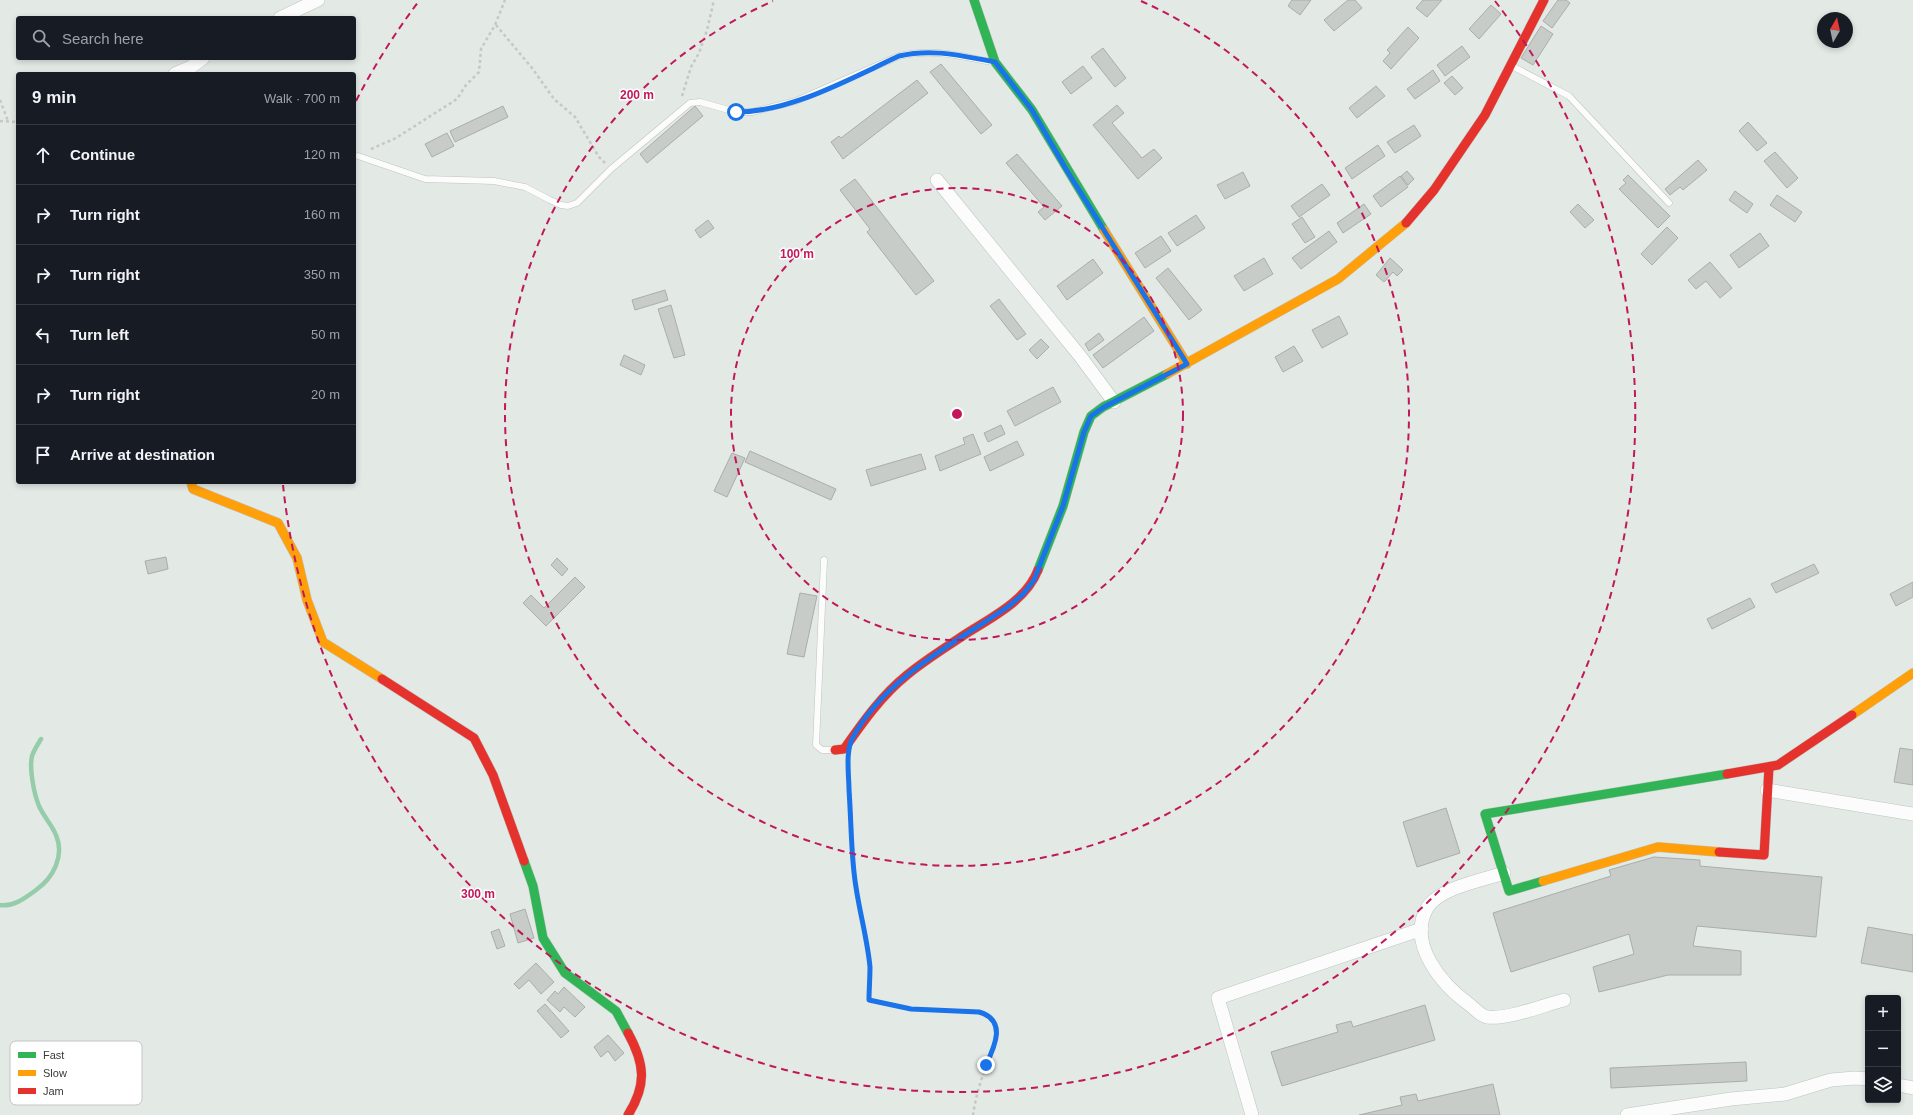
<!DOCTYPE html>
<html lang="en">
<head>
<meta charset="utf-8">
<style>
  body { margin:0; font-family:Helvetica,sans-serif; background:#20242c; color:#f1f3f6 }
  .controls { position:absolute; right:12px; bottom:12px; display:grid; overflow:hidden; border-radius:4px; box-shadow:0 2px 6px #0003 }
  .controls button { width:36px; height:36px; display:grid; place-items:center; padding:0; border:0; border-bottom:1px solid #363941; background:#171b24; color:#f1f3f6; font:20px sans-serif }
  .compass { position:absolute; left:1817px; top:12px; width:36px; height:36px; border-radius:50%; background:#171b24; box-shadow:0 2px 6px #0003; rotate:9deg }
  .stop { position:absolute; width:12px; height:12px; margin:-9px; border:3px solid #1a73e8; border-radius:50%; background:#fff }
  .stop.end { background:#1a73e8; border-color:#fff; box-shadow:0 1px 4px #0008 }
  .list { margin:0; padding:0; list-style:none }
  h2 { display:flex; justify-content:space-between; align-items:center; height:52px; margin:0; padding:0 16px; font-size:17px }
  h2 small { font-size:13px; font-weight:400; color:#9ea1a6 }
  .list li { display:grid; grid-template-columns:26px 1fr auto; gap:12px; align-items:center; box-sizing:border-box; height:60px; padding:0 16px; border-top:1px solid #363941 }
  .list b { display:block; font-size:15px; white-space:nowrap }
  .list em { font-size:13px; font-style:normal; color:#9ea1a6 }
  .icon { flex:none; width:22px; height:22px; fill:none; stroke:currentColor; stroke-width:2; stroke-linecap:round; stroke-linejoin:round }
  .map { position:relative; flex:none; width:1913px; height:1115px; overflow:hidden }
  .search { position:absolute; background:#171b24; box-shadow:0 2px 6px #0003; left:16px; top:16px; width:340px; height:44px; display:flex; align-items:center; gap:10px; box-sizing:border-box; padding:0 14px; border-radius:4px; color:#9ea1a6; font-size:15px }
  .panel { position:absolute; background:#171b24; box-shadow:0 2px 6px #0003; left:16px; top:72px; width:340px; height:412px; border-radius:4px }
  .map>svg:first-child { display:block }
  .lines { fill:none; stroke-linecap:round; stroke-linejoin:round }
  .stream { stroke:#95cca9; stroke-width:4.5 }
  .building { fill:#c7ccc8; stroke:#aaaeab }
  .lane-casing { stroke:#bfc4c0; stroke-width:7 }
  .street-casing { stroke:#bfc4c0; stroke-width:14 }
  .fast-casing { stroke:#bfc4c0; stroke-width:10 }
  .slow-casing { stroke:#bfc4c0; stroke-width:10 }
  .jam-casing { stroke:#bfc4c0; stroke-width:10 }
  .path { stroke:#c6c7c6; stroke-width:2.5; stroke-dasharray:3 3; stroke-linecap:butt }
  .lane { stroke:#fbfcfb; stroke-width:6 }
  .street { stroke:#fbfcfb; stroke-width:13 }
  .fast { stroke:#30b455; stroke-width:9 }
  .slow { stroke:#ff9f0a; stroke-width:9 }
  .jam { stroke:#e5322d; stroke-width:9 }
  .route { stroke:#1a73e8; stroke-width:5 }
  .ring { fill:none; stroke:#c2185b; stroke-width:2; stroke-dasharray:7 5 }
  .key { fill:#fff; stroke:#c3c4c3; stroke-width:1 }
  .key-label { font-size:11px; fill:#363a38 }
  .centre { fill:#c2185b; stroke:#fff; stroke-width:2 }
  .ring-label { font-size:12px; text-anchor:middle; font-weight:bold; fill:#c2185b; stroke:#fff; stroke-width:3; stroke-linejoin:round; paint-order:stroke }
</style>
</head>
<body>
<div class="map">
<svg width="1913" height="1115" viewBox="0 0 1913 1115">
  <rect width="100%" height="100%" fill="#e3e9e5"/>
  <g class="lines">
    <path class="stream" d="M 0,905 C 14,907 25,898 36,890 C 53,878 65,856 56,835 C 52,825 44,817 39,806 C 34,794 29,768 32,756 C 34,750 38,744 41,739"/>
  </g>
  <path class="building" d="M 1292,0 L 1311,0 L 1300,15 L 1288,6 Z
    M 1348,0 L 1355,0 L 1362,8 L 1334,31 L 1324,20 Z
    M 1423,0 L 1442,0 L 1427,17 L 1416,8 Z
    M 1558,0 L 1566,0 L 1570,3 L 1552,28 L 1543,21 Z
    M 1491,5 L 1501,14 L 1479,39 L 1469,29 Z
    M 1541,26 L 1553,34 L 1533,65 L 1521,58 Z
    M 1408,27 L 1419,38 L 1391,69 L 1383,61 L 1390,53 L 1387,50 Z
    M 1462,46 L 1470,57 L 1445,76 L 1437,65 Z
    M 1103,48 L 1126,78 L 1115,87 L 1091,57 Z
    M 941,64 L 992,125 L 981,134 L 930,72 Z
    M 1083,66 L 1092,78 L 1071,94 L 1062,82 Z
    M 1433,70 L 1440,81 L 1415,99 L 1407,89 Z
    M 1452,76 L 1463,88 L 1455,95 L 1444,83 Z
    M 917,80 L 928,93 L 843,159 L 831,142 L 839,136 L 841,138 Z
    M 1376,86 L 1385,96 L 1357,118 L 1349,108 Z
    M 1117,105 L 1124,113 L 1112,123 L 1142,158 L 1154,149 L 1162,158 L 1138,179 L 1093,125 Z
    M 503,106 L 508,117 L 455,142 L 450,131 Z
    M 695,106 L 703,116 L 647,163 L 640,154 Z
    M 1748,122 L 1767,143 L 1757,151 L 1739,131 Z
    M 1414,125 L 1421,136 L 1395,153 L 1387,142 Z
    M 447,133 L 454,146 L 432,157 L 425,144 Z
    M 1378,145 L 1385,156 L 1352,179 L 1345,168 Z
    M 1775,152 L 1798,178 L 1787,188 L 1764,161 Z
    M 1017,154 L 1062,206 L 1045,220 L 1038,212 L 1044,207 L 1006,163 Z
    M 1698,160 L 1707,170 L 1683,190 L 1680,187 L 1670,195 L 1665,189 Z
    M 1407,171 L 1414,179 L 1408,185 L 1401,176 Z
    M 1243,172 L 1250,186 L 1225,199 L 1217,185 Z
    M 1628,175 L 1670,216 L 1658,228 L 1619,189 L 1626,183 L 1623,180 Z
    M 1400,176 L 1408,187 L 1381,207 L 1373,196 Z
    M 855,179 L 934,281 L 916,295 L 867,232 L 870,229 L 840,190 Z
    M 1322,184 L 1330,195 L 1299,217 L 1291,206 Z
    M 1735,191 L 1753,204 L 1747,213 L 1729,200 Z
    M 1777,195 L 1802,212 L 1795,222 L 1770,205 Z
    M 1364,204 L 1371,214 L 1343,233 L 1337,223 Z
    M 1578,204 L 1594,220 L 1585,228 L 1570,212 Z
    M 1196,215 L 1205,228 L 1177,246 L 1168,233 Z
    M 1302,217 L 1315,237 L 1305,243 L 1292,224 Z
    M 708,220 L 714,228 L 700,238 L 695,230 Z
    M 1667,227 L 1678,238 L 1652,265 L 1641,254 Z
    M 1329,231 L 1337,242 L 1301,269 L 1292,258 Z
    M 1760,233 L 1769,246 L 1739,268 L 1730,255 Z
    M 1161,236 L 1171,251 L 1145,268 L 1135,253 Z
    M 1264,258 L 1273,274 L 1244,291 L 1234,276 Z
    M 1390,258 L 1403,270 L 1397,276 L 1393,272 L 1384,282 L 1376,275 Z
    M 1093,259 L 1103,273 L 1067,300 L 1057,286 Z
    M 1710,262 L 1732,288 L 1720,298 L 1706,281 L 1696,289 L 1688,280 Z
    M 1168,268 L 1202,310 L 1189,320 L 1156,278 Z
    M 665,290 L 668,300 L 635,310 L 632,300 Z
    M 999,299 L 1026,334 L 1017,340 L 990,306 Z
    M 671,305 L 685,355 L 674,358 L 658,309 Z
    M 1339,316 L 1348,334 L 1322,348 L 1312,330 Z
    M 1144,317 L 1154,331 L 1103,368 L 1093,355 Z
    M 1099,333 L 1104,340 L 1089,351 L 1085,344 Z
    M 1041,339 L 1049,347 L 1037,359 L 1029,350 Z
    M 1294,346 L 1303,361 L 1283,372 L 1275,357 Z
    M 624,355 L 645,365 L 641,375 L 620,365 Z
    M 1053,387 L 1061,402 L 1015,426 L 1007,411 Z
    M 1001,425 L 1005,434 L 988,442 L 984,433 Z
    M 973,434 L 981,454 L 940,471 L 935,456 L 965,444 L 963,438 Z
    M 1017,441 L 1024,455 L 990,471 L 984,457 Z
    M 750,451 L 836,489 L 831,500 L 745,462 Z
    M 732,453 L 745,458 L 727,497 L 714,491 Z
    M 921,454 L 926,469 L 871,486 L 866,470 Z
    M 166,557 L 168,569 L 148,574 L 145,561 Z
    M 557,558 L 568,569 L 562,576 L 551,565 Z
    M 1814,564 L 1819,573 L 1776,593 L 1771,584 Z
    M 575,577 L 585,587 L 546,626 L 523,603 L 531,595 L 544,608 Z
    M 1913,582 L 1913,597 L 1896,606 L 1890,594 Z
    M 800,593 L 817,596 L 804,657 L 787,654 Z
    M 1750,598 L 1755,607 L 1712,629 L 1707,619 Z
    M 1900,748 L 1913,750 L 1913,785 L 1894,782 Z
    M 1446,808 L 1460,853 L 1417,867 L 1403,822 Z
    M 1654,857 L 1700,860 L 1700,866 L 1822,877 L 1816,937 L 1697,926 L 1693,946 L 1741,951 L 1741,975 L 1668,975 L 1599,992 L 1593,967 L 1634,954 L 1629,934 L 1511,972 L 1493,913 L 1611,876 L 1609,870 Z
    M 525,909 L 534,938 L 518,943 L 510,914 Z
    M 1868,927 L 1913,935 L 1913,972 L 1861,963 Z
    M 499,929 L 505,946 L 497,949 L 491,932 Z
    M 536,963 L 554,982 L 541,994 L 529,980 L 519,989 L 514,984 Z
    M 564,987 L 585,1007 L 575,1017 L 564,1007 L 560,1012 L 547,1000 L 555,991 L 558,994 Z
    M 545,1004 L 569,1031 L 561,1038 L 537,1011 Z
    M 1425,1005 L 1435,1040 L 1282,1086 L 1271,1052 L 1338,1032 L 1336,1025 L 1351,1021 L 1353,1027 Z
    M 608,1035 L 624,1053 L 615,1061 L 608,1051 L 601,1057 L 594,1047 Z
    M 1746,1062 L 1747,1081 L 1611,1088 L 1610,1068 Z
    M 1493,1084 L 1500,1115 L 1359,1115 L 1402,1105 L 1400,1097 L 1416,1094 L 1418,1101 Z"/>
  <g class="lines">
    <defs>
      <path id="lane" d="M 1512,66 L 1569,96 L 1669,203
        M 358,156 L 425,179 L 494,181 L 525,187 L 550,200 L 561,205 L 568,206 L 577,203 L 611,169 L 690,103 L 700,102 L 736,112 L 752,112 L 796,101 L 899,56 C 932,48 959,56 992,62
        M 824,560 L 816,745 L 822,750 L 834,750"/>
      <path id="street" d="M 280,18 L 318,0
        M 175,74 L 191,67 L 203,58
        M 937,180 L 1080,356 L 1114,402
        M 1767,790 L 1913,814
        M 1504,873 C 1482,880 1439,888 1427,908 C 1407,944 1442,985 1470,1005 C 1475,1009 1481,1016 1487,1017 C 1507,1020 1544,1005 1564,1000
        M 1898,1085 L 1913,1088
        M 1252,1115 L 1218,998 L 1422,929
        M 1627,1115 L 1731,1099 L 1785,1094 L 1831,1080 L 1855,1078 L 1868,1079"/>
      <path id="fast" d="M 974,0 L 995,62 L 1032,110 L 1104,230
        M 1038,570 L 1063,506 L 1084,432 L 1091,416 L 1103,407 L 1167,374
        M 524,861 L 533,886 L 543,938 L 565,973 L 616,1011 L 628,1033
        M 1543,881 L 1509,891 L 1485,814 L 1727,774"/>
      <path id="slow" d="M 1104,230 L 1187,364
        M 1167,374 L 1338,279 L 1406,223
        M 191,482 L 193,489 L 278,523 L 297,558 L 307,600 L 323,642 L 382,679
        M 1852,715 L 1913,673
        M 1543,881 L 1658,847 L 1719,852"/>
      <path id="jam" d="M 1406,223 L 1434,190 L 1485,115 L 1544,0
        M 382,679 L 474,738 L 493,775 L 524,861
        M 835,750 L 844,749 C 863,722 881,696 907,675 C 925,660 945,648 964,635 C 992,617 1026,601 1038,570
        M 1727,774 L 1778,765 L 1852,715
        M 1719,852 L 1764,855 L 1769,767
        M 628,1115 C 647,1085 645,1064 628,1033"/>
    </defs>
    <use href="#lane" class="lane-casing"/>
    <use href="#street" class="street-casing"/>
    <use href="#fast" class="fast-casing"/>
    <use href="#slow" class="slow-casing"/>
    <use href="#jam" class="jam-casing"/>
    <path class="path" d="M 496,25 L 532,68 L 554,99 L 575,117 L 599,157 L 605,163
      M 682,96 L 691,67 L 699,53 L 707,30 L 714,0
      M 0,100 L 8,121
      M 0,121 L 18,122
      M 371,149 L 396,138 L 457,99 L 466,85 L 479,72 L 481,49 L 495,25 L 505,0
      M 849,763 L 854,873 L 870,968 L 869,1000 L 911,1009 L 979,1012 C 1011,1021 990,1052 984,1072 C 979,1086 975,1101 973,1115"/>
    <use href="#lane" class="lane"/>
    <use href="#street" class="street"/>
    <use href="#fast" class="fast"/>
    <use href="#slow" class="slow"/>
    <use href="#jam" class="jam"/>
  </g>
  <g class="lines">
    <path class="route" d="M 736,112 C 791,112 849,79 899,56 C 933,48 962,56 995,62 L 1032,110 L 1066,169 L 1187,364 L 1104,407 L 1091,416 L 1084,432 L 1063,506 L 1034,580 L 1023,594 L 1009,606 C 954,644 887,676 853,737 C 845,751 849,775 849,790 C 851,818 851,845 854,872 C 857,904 867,935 870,967 C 870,978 869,990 869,1000 L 911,1009 L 979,1012 C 1007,1020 995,1046 986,1065"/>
  </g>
  <g class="ring">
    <circle cx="957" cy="414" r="226"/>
    <path d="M1141 1A452 452 0 1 1 773 1"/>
    <path d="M356 101A678 678 0 0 1 419 1M1495 1A678 678 0 1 1 283 485"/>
  </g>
  <rect x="10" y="1041" width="132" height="64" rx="6" class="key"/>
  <rect x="18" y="1052" width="18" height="6" fill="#30b455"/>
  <rect x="18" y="1070" width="18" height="6" fill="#ff9f0a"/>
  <rect x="18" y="1088" width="18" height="6" fill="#e5322d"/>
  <g class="key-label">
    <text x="43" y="1059">Fast</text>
    <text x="43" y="1077">Slow</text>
    <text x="43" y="1095">Jam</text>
  </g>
  <circle cx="957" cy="414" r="6" class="centre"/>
  <g class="ring-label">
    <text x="637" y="99">200 m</text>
    <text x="797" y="258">100 m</text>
    <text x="478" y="898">300 m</text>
  </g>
</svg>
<div class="controls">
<button>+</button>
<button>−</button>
<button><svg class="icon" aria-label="layers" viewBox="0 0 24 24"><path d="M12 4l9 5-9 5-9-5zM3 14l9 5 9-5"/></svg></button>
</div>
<svg class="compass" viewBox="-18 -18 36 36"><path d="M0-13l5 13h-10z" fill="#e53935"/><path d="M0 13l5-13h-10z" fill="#9ea1a6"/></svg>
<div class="stop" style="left:736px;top:112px"></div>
<div class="stop end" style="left:986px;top:1065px"></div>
<div class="search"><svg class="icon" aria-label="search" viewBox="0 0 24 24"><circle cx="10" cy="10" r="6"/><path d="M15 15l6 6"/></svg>Search here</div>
<section class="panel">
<h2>9 min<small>Walk · 700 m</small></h2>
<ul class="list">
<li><svg class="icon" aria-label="ahead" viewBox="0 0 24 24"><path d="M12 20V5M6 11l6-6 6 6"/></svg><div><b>Continue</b></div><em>120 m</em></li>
<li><svg class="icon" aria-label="right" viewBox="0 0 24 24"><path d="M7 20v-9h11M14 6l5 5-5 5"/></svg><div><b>Turn right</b></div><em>160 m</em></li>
<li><svg class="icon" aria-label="right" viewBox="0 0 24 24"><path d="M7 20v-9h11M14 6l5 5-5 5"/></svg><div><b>Turn right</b></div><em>350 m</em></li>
<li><svg class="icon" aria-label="left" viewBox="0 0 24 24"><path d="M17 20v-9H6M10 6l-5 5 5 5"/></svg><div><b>Turn left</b></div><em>50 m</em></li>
<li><svg class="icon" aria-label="right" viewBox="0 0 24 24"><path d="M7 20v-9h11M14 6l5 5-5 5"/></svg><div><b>Turn right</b></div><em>20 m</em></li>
<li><svg class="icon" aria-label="arrive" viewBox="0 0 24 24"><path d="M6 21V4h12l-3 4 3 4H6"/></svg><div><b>Arrive at destination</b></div></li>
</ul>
</section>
</div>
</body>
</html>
